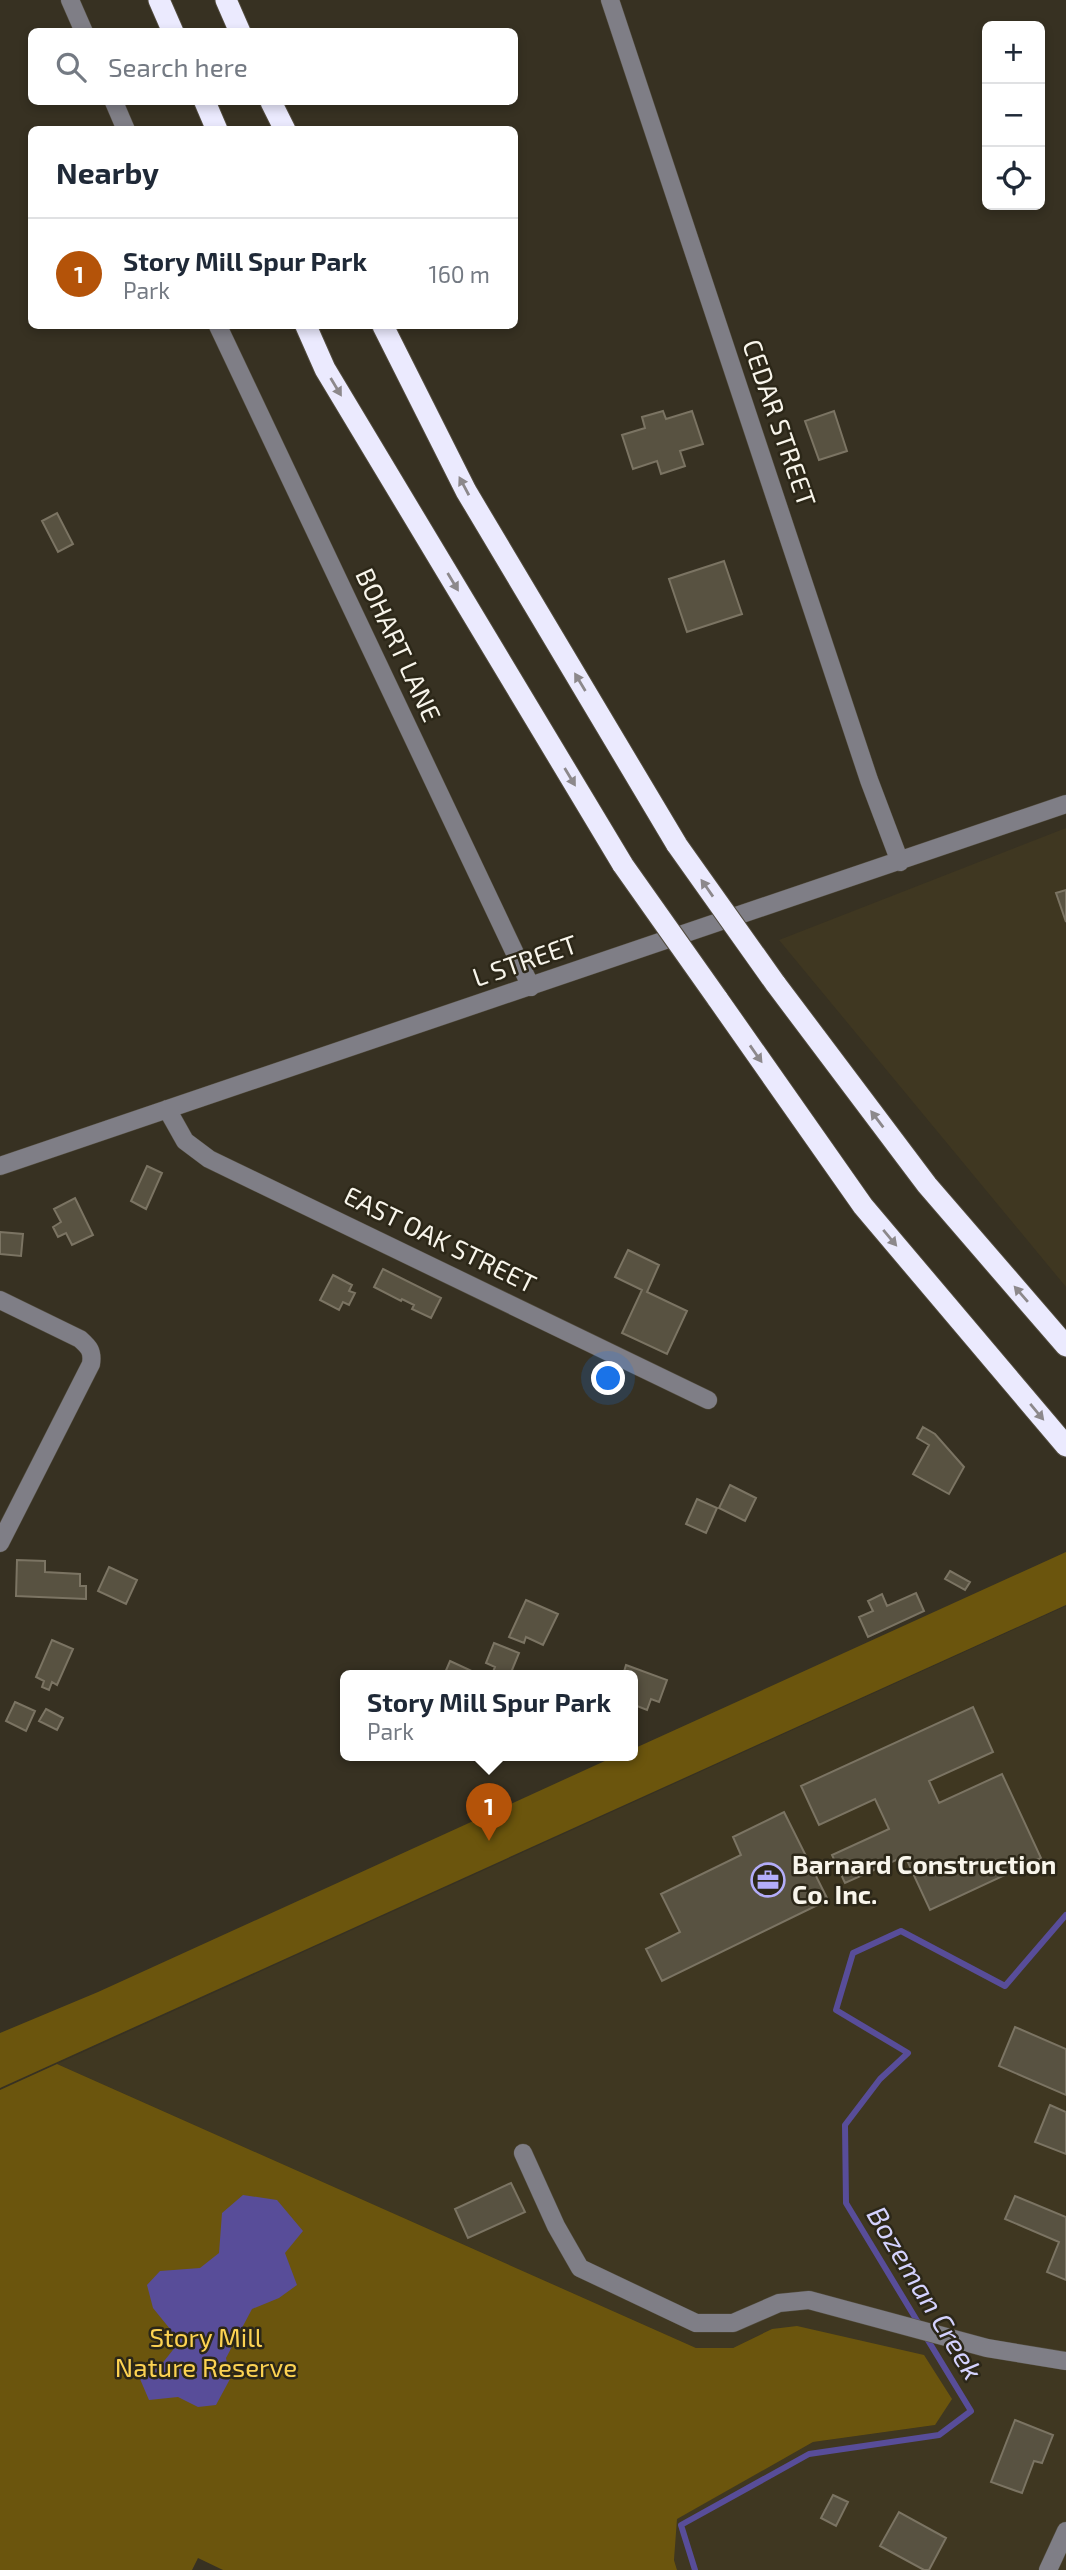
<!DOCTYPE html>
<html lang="en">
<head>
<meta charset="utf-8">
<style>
  body { margin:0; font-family:"Exo 2",sans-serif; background:#f6f6f7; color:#1f2937 }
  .controls { position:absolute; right:21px; top:21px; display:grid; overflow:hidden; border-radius:10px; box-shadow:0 4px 10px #0003 }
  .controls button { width:63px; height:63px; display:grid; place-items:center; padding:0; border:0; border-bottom:2px solid #e0e1e3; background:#fff; color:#1f2937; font:35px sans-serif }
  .you { position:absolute; left:609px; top:1379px; width:24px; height:24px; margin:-18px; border:5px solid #fff; border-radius:50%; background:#1a73e8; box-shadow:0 0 0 10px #1a73e833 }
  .badge { display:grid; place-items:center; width:46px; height:46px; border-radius:50%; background:#b45309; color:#fff; font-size:23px; font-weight:700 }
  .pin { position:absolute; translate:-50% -58px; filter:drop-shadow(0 2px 4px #0008) }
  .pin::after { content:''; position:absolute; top:37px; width:24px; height:21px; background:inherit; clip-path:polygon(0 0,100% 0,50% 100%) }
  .popup { position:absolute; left:340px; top:1670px; width:298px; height:91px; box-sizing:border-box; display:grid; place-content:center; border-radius:10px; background:#fff; filter:drop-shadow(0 2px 5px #0005); font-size:23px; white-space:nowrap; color:#747a83 }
  .popup b { font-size:26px; color:#1f2937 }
  .popup::after { content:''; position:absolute; left:50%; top:100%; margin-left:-14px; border:14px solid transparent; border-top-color:#fff }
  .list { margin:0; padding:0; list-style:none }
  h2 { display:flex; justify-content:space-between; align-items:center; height:91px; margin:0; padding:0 28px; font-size:30px }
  h2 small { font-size:23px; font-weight:400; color:#747a83 }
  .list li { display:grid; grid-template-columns:46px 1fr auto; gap:21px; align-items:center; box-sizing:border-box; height:112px; padding:0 28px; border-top:2px solid #e0e1e3 }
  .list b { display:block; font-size:26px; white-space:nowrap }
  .list p { margin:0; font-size:23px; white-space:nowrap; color:#747a83 }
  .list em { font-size:23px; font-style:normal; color:#747a83 }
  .icon { flex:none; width:38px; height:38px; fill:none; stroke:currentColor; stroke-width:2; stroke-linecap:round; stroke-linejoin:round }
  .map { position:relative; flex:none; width:1066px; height:2570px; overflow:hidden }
  .search { position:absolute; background:#fff; box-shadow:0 4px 10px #0003; left:28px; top:28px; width:490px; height:77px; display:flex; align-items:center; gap:18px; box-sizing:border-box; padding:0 24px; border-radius:10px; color:#747a83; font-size:26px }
  .panel { position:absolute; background:#fff; box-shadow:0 4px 10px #0003; left:28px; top:126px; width:490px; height:203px; border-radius:10px }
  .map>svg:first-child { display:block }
  .built { fill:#3f3721 }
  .green { fill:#6b550d }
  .water { fill:#584d99 }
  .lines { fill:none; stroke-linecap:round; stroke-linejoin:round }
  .stream { stroke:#584d99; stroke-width:6 }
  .building { fill:#585241; stroke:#7b7463; stroke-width:2 }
  .minor-casing { stroke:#524c3e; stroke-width:19 }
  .highway-casing { stroke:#524c3e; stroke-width:23 }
  .minor { stroke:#7f7e86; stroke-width:18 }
  .highway { stroke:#ebeafe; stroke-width:21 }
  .highway-bridge-casing { stroke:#524c3e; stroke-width:23; stroke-linecap:butt }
  .highway-bridge { stroke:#ebeafe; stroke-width:21 }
  .oneway { fill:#8c888b }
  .labels { text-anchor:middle; stroke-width:5; stroke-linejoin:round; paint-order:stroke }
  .street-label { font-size:26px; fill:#f8f5eb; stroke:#2c2718 }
  .poi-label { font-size:26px; font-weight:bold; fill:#f8f5eb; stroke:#2c2718; text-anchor:start }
  .park-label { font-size:26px; fill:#fcd252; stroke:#2c2718 }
  .water-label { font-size:28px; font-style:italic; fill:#d4d2fe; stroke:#2c2718 }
</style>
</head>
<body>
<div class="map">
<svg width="1066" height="2570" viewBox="0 0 1066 2570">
  <rect width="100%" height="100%" fill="#373122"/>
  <path class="built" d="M 1066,828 L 1066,1287 L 779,940 Z
    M 1066,1606 L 1066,2570 L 677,2570 L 674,2560 L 676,2519 L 813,2442 L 935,2425 L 772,2329 L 733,2348 L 696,2348 L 57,2064 Z"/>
  <path class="green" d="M 1066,1552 L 1066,1605 L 0,2088 L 0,2033 L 98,1992 L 618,1755 L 632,1755 L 633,1749 Z
    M 57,2064 L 696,2348 L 733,2348 L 772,2329 L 797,2326 L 924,2355 L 952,2399 L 935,2425 L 813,2442 L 677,2519 L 674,2560 L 677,2570 L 223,2570 L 198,2558 L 192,2570 L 0,2570 L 0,2090 Z"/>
  <path class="water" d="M 243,2195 L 277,2200 L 303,2231 L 285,2253 L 297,2285 L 279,2298 L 252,2309 L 226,2358 L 230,2379 L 216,2405 L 198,2407 L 178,2397 L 149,2400 L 140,2379 L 161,2365 L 176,2346 L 170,2329 L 153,2308 L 147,2285 L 160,2271 L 200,2268 L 219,2253 L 222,2213 Z"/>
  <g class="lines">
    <path class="stream" d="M 919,2324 L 846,2203 L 845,2125 L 880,2079 L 908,2053 L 836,2010 L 853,1953 L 901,1931 L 1005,1986 L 1066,1915
      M 695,2570 L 681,2525 L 809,2454 L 939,2435 L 971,2411 L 926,2337"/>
  </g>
  <path class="building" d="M 663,411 L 666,419 L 692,411 L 703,444 L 680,451 L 685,466 L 661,474 L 657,461 L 633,469 L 622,435 L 645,428 L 642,417 Z
    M 834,411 L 847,451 L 819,460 L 805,421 Z
    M 57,513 L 73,544 L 58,552 L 42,521 Z
    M 724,561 L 742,614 L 687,632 L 669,579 Z
    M 1066,890 L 1066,922 L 1056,893 Z
    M 147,1166 L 162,1173 L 146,1209 L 131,1201 Z
    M 75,1198 L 93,1235 L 72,1245 L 66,1233 L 58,1237 L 53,1227 L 61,1222 L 54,1209 Z
    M 0,1232 L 23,1234 L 21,1256 L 0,1254 Z
    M 628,1250 L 659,1265 L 647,1292 L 687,1311 L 667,1354 L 622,1333 L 642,1290 L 615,1277 Z
    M 383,1269 L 441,1298 L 431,1318 L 412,1309 L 414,1305 L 402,1299 L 401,1301 L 374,1287 Z
    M 333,1275 L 352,1285 L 349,1291 L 355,1293 L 349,1305 L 343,1302 L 339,1310 L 320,1300 Z
    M 923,1427 L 935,1434 L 964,1467 L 949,1494 L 913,1474 L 929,1445 L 917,1438 Z
    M 730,1485 L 756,1498 L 745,1521 L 719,1508 Z
    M 697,1499 L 717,1508 L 706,1533 L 686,1524 Z
    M 17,1560 L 45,1561 L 45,1572 L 80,1574 L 80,1586 L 86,1586 L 86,1599 L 16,1596 Z
    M 109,1567 L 137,1580 L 126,1604 L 98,1591 Z
    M 950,1571 L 970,1582 L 965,1590 L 945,1579 Z
    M 916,1593 L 924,1611 L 868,1637 L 859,1617 L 873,1611 L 868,1601 L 882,1594 L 887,1606 Z
    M 526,1600 L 558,1614 L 543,1645 L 526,1637 L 524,1643 L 509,1637 Z
    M 52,1640 L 73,1649 L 57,1685 L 52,1682 L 49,1690 L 42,1687 L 44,1681 L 36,1677 Z
    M 494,1643 L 519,1653 L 510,1675 L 492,1674 L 495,1667 L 486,1663 Z
    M 450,1661 L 474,1672 L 473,1675 L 444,1675 Z
    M 626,1665 L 667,1680 L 659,1702 L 651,1699 L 647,1710 L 632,1704 L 632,1675 L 623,1675 Z
    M 15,1702 L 35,1711 L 26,1731 L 6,1721 Z
    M 973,1707 L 993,1752 L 929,1781 L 939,1803 L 1002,1774 L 1041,1858 L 930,1910 L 905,1856 L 845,1883 L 832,1855 L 889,1829 L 875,1799 L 819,1825 L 801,1786 Z
    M 46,1709 L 63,1718 L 57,1730 L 39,1721 Z
    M 784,1812 L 828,1900 L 662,1981 L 646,1949 L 680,1932 L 661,1894 L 741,1855 L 733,1837 Z
    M 1015,2027 L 1066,2049 L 1066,2095 L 999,2066 Z
    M 1050,2105 L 1066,2112 L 1066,2154 L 1035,2142 Z
    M 511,2183 L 525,2212 L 468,2238 L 455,2209 Z
    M 1015,2196 L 1066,2217 L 1066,2280 L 1047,2272 L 1059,2242 L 1005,2219 Z
    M 1015,2420 L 1053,2435 L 1042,2463 L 1034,2461 L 1022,2493 L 991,2482 Z
    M 833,2495 L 848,2502 L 836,2526 L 821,2518 Z
    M 899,2512 L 946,2538 L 929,2570 L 924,2570 L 880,2546 Z"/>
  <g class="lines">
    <defs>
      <path id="minor" d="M 70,0 L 84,32
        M 610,0 L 869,780 L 900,862
        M 114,102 L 126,130
        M 218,326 L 531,987
        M 167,1109 L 185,1141 L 209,1159 L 708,1400
        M 0,1166 L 1066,804
        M 0,1300 L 80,1339 C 89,1347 93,1351 91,1364 L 0,1543
        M 523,2153 L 556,2226 L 580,2268 L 696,2323 L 733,2323 L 779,2303 L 809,2300 L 987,2348 L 1066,2361
        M 1048,2570 L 1066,2531"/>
      <path id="highway" d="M 159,0 L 173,32
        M 226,0 L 240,32
        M 205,102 L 217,130
        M 271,102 L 285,130
        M 306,326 L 325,369 L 623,865
        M 383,326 L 466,491 L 677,845
        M 775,983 L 927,1185 L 1066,1346
        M 717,998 L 863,1206 L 1066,1446"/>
    </defs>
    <use href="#minor" class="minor-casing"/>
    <use href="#highway" class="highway-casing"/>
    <use href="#minor" class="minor"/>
    <use href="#highway" class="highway"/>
    <defs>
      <path id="highway-bridge" d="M 677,845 L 775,983
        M 623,865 L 717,998"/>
    </defs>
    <use href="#highway-bridge" class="highway-bridge-casing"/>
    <use href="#highway-bridge" class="highway-bridge"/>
  </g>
  <defs><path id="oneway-solid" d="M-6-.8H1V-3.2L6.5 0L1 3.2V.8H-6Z" transform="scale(1.75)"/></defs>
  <g class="oneway">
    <use href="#oneway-solid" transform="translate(336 387) rotate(59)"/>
    <use href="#oneway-solid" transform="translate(464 486) rotate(-118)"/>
    <use href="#oneway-solid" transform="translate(453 582) rotate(59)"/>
    <use href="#oneway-solid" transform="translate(580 682) rotate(-121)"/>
    <use href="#oneway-solid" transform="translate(570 777) rotate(59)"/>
    <use href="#oneway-solid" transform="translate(707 888) rotate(-125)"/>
    <use href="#oneway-solid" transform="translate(756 1054) rotate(55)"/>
    <use href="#oneway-solid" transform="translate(877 1119) rotate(-127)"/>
    <use href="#oneway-solid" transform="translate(890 1238) rotate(50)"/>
    <use href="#oneway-solid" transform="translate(1021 1294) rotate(-131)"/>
    <use href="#oneway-solid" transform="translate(1037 1412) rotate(50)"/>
  </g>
  <defs>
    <symbol id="office-ring" viewBox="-11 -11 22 22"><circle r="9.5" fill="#2c2718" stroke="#b3adf9" stroke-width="1.5"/><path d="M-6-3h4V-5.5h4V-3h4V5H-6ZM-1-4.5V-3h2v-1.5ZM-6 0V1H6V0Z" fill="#b3adf9"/></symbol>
  </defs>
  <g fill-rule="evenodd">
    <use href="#office-ring" x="749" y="1861" width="38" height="38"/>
  </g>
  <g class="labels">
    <g class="street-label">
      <text transform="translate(779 423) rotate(71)" y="9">CEDAR STREET</text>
      <text transform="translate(398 645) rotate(65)" y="9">BOHART LANE</text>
      <text transform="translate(525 961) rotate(-19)" y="9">L STREET</text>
      <text transform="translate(440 1240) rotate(26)" y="9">EAST OAK STREET</text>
    </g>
    <g class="poi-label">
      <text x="792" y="1874">Barnard Construction<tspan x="792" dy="30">Co. Inc.</tspan></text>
    </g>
    <g class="park-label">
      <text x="206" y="2347">Story Mill<tspan x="206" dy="30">Nature Reserve</tspan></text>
    </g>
    <g class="water-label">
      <text transform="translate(925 2293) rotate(59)" y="10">Bozeman Creek</text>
    </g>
  </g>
</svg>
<div class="controls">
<button>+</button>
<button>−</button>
<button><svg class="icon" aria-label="locate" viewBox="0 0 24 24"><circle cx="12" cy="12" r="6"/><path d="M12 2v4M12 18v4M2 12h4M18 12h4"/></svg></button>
</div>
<div class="you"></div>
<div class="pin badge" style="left:489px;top:1841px">1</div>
<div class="popup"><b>Story Mill Spur Park</b>Park</div>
<div class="search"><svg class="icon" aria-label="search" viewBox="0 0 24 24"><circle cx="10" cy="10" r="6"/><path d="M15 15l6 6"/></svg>Search here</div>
<section class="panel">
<h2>Nearby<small></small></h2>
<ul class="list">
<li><span class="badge">1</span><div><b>Story Mill Spur Park</b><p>Park</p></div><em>160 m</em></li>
</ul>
</section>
</div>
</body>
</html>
